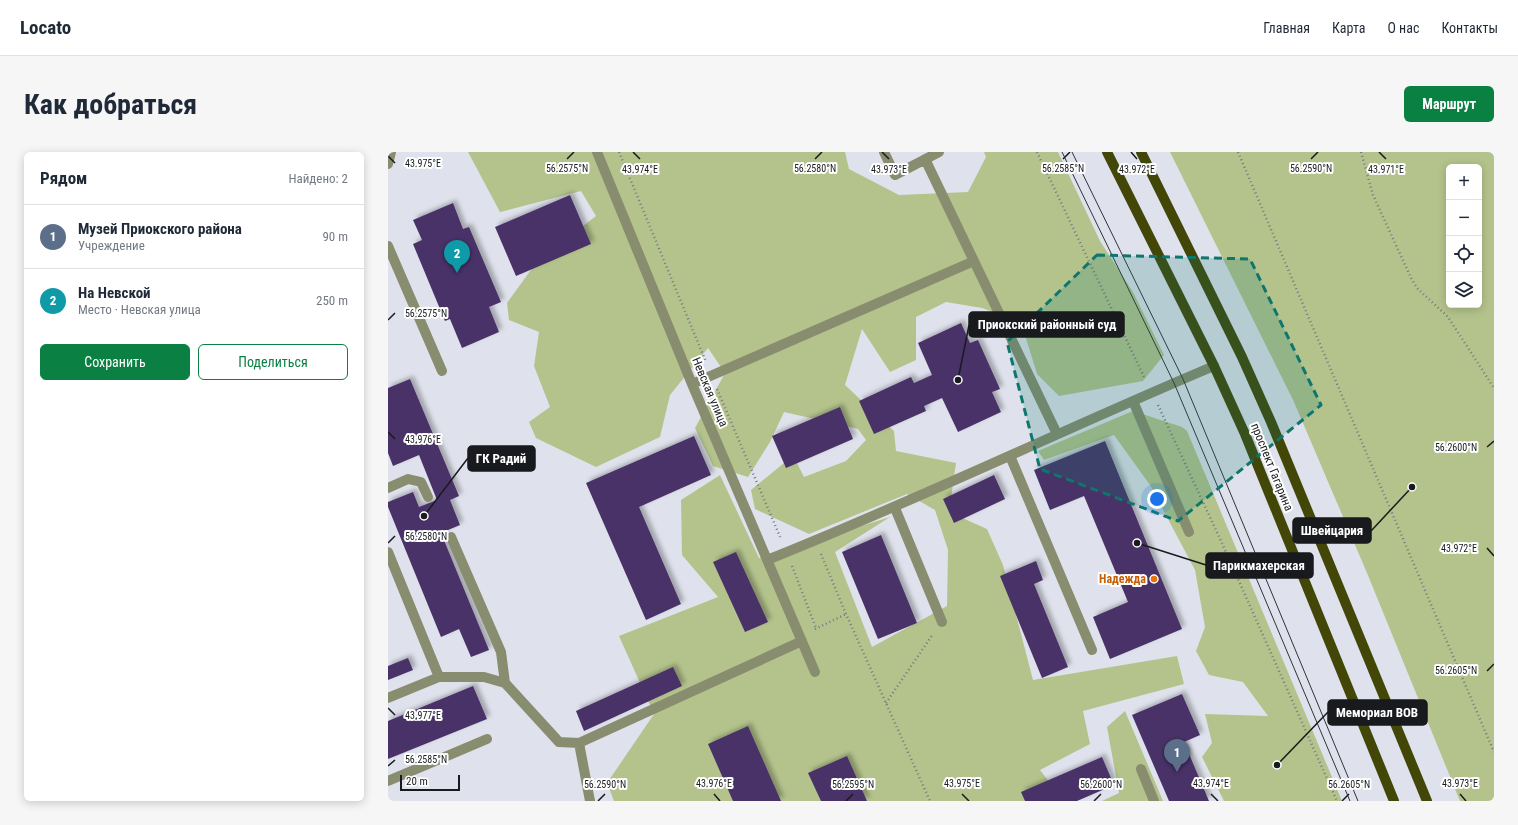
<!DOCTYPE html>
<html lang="ru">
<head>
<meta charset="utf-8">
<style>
  body { margin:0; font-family:"Roboto Condensed",sans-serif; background:#f6f6f7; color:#1f2937 }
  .controls { position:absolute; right:12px; top:12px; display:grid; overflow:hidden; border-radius:6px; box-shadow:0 2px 10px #0003 }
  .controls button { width:36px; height:36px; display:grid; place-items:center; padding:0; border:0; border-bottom:1px solid #e0e1e3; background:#fff; color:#1f2937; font:20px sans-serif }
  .scale { position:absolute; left:12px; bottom:10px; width:60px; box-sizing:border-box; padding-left:4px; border:2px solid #191a1e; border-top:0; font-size:11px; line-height:14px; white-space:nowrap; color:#191a1e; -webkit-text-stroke:3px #fff; paint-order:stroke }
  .you { position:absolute; left:769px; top:347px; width:14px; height:14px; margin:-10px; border:3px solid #fff; border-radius:50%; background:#1a73e8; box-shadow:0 0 0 6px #1a73e833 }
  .badge { display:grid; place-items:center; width:26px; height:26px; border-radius:50%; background:#0b8043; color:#fff; font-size:13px; font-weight:700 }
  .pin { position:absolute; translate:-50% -33px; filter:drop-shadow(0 1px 2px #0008) }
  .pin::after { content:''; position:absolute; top:21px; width:14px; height:12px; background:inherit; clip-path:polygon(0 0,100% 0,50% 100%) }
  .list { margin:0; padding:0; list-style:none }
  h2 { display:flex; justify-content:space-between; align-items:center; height:52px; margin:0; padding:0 16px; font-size:17px }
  h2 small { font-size:13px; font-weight:400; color:#747a83 }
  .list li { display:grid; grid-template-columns:26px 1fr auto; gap:12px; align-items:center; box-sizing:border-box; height:64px; padding:0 16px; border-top:1px solid #e0e1e3 }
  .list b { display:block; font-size:15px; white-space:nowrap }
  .list p { margin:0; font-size:13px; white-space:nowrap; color:#747a83 }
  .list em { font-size:13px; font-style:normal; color:#747a83 }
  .actions { display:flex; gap:8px; padding:12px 16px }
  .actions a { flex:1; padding:9px 0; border:1px solid #0b8043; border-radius:6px; text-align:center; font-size:14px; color:#0b8043 }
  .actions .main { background:#0b8043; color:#fff }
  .icon { flex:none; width:22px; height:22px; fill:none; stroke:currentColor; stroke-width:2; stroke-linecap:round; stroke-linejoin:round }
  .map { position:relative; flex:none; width:1106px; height:649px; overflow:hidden; border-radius:6px }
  header { display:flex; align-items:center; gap:24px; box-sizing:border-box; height:56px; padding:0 20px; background:#fff; border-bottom:1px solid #e0e1e3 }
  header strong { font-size:19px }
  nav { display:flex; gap:22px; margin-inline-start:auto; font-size:14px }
  .intro { display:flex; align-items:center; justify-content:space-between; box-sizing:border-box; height:96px; padding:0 24px }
  h1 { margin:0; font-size:28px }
  .button { padding:10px 18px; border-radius:6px; background:#0b8043; color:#fff; font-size:14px; font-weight:700 }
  main { display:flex; gap:24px; padding:0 24px }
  aside { flex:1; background:#fff; border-radius:6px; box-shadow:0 2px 10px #0003 }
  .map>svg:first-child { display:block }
  .green { fill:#b4c38c; fill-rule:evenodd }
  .building { fill:#4a3168; filter:url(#shadow) }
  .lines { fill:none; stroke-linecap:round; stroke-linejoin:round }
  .path { stroke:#777980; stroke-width:2.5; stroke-dasharray:1 3; stroke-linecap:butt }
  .minor { stroke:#898d6f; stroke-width:10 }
  .major { stroke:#424708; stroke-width:10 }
  .tram { stroke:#313237; stroke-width:1 }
  .marked { fill:#0f766e; fill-opacity:0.2; stroke:#0f766e; stroke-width:3; stroke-dasharray:8 5; stroke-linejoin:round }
  .ticks { fill:none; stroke:#191a1e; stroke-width:1.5 }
  .food-dot { fill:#e8710a; stroke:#fff; stroke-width:1.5 }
  .labels { text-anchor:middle; stroke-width:4; stroke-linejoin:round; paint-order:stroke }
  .street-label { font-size:12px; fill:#191a1e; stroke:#fff }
  .food-label { font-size:12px; font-weight:bold; fill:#c56008; stroke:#fff; text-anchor:end }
  .ticks-label { font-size:10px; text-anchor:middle; fill:#191a1e; stroke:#fff; stroke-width:4; stroke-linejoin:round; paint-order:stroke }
  .leader { fill:none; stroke:#191a1e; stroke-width:1.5 }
  .callout-dot { fill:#191a1e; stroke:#fff; stroke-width:1.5 }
  .callout { fill:#191a1e; stroke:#191a1e; stroke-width:1.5 }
  .callout-label { font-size:13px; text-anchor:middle; font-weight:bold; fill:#fff }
</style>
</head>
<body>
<header>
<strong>Locato</strong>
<nav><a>Главная</a><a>Карта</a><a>О нас</a><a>Контакты</a></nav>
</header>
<div class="intro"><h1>Как добраться</h1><a class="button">Маршрут</a></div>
<main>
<aside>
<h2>Рядом<small>Найдено: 2</small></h2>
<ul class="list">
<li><span class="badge" style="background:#5c6f8a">1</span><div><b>Музей Приокского района</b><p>Учреждение</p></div><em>90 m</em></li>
<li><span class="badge" style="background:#0f9aa8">2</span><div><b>На Невской</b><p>Место · Невская улица</p></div><em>250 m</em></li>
</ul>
<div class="actions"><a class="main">Сохранить</a><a>Поделиться</a></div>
</aside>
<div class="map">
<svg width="1106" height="649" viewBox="0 0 1106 649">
  <defs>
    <filter id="shadow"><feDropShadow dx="3.5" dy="-3.5" stdDeviation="2" flood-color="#0004"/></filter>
  </defs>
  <rect width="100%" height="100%" fill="#dfe2ec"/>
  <path class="green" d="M 80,0 L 457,0 L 461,17 L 511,43 L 580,40 L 598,5 L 596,0 L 670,0 L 712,89 L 745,140 L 776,203 L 755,229 L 671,244 L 649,222 L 633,170 L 594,156 L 558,150 L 528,165 L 528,208 L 502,220 L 474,177 L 457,233 L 506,279 L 508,299 L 568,311 L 561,360 L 599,377 L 615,413 L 645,528 L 789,504 L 796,532 L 695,559 L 702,592 L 652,618 L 676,649 L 226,649 L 219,631 L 266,562 L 231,484 L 330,445 L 294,403 L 293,348 L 332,323 L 371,406 L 502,365 L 447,400 L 484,495 L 559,454 L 560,398 L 547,358 L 519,342 L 421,382 L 367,357 L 363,338 L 396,311 L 409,311 L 416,325 L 458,309 L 478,288 L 470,277 L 396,260 L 382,290 L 360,325 L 325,314 L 307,276 L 337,221 L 320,196 L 282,243 L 272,285 L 208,315 L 148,286 L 141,270 L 162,255 L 146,214 L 151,180 L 121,168 L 119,151 L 148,111 L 208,64 L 193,39 L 112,60 Z
    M 782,0 L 1106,0 L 1106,649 L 1072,649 L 979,421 L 906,250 ZM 1061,15 L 1091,15 L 1091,153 L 1061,153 Z
    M 745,259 L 794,275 L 799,279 L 954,649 L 836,649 L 814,605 L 824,591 L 817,562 L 880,564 L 855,530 L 821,523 L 808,499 L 817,475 L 807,418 L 762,333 L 726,283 L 656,308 L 650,299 Z
    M 737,559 L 775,649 L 714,649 L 731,641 L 719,575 Z"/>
  <path class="building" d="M 182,43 L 203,92 L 128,124 L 107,75 Z
    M 65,51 L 75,77 L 81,75 L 113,150 L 101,155 L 111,180 L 74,196 L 62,167 L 57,169 L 25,92 L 34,88 L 25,68 Z
    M 573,171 L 582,191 L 590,188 L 612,237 L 604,240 L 613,260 L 570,280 L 554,246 L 536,254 L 538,259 L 486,282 L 471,249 L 523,225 L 526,231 L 544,223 L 530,191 Z
    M 22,227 L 71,344 L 62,348 L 72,373 L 53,381 L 101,498 L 83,505 L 71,477 L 53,485 L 0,355 L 0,350 L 25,340 L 31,355 L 49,348 L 31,303 L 5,314 L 0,301 L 0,236 Z
    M 452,255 L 465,287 L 398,316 L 384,284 Z
    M 306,284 L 323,323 L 251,355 L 293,452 L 258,468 L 198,331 Z
    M 717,289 L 794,477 L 722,507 L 705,465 L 740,450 L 696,344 L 662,358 L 646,318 Z
    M 606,323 L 617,347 L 566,371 L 555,347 Z
    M 493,383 L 529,471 L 490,487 L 454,400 Z
    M 348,400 L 380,470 L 357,480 L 325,410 Z
    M 648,409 L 655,428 L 646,432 L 680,515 L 654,526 L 612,424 Z
    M 20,506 L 25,518 L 0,528 L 0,514 Z
    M 285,515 L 294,534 L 196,579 L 188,559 Z
    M 85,534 L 99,567 L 0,607 L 0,569 Z
    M 794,542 L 812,583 L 796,590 L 821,649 L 781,649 L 744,563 Z
    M 360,574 L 393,649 L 345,649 L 320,592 Z
    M 459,604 L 479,649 L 433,649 L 420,621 Z
    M 714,605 L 726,633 L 689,649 L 637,649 L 633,640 Z"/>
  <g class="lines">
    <path class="path" d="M 231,0 L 318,210
      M 649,0 L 757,227
      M 850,0 L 1106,600
      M 973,0 L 985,43 L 1024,128 L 1030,137 L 1060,165 L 1106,236
      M 329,237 L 393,387
      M 770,253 L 833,389 L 949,649
      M 433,402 L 458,462 L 542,649
      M 404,414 L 428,476
      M 427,477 L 458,462
      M 498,551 L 545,482"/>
    <path class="minor" d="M 209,0 L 304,232 L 427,520
      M 496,0 L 507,23 L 551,0
      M 537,7 L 669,282
      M 0,12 L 3,0
      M 0,94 L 54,219
      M 304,232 L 586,109
      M 745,249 L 801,380
      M 622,304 L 704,498
      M 0,336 L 20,327 L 33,330 L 40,345
      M 507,356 L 554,470
      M 63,385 L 113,500 L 117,531
      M 0,400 L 51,525
      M 379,408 C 530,348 676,277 826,214
      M 0,546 L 51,525 L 96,525 L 117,531 L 171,590 L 191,591 L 414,489
      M 191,591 L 202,649
      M 753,617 L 766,649
      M 0,629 L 99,587"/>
    <path class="major" d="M 719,0 L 826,214 L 857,282 L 1006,649
      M 753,0 L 854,205 L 883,270 L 1039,649"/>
    <path class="tram" d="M 674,0 L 786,231 L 962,649
      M 684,0 L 795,227 L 970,649"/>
  </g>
  <path class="marked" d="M 709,103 L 862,107 L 933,253 L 790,369 L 652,317 L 619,190 Z"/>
  <path class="ticks" d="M 245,0 L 252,7M 494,0 L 501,7M 743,0 L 749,7M 991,0 L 998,7M 0,4 L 7,11M 179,7 L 186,0M 427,7 L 434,0M 675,7 L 682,0M 923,7 L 930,0M 0,168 L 7,161M 0,280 L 7,287M 1099,295 L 1106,289M 0,391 L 7,384M 1099,396 L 1106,404M 1099,519 L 1106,512M 0,556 L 7,563M 0,614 L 7,608M 326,642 L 332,649M 574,642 L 581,649M 823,642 L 830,649M 1072,642 L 1078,649M 210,649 L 217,642M 458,649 L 465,642M 706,649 L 713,642M 954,649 L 961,642"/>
  <circle class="food-dot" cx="766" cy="427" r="4"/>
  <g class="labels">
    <g class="street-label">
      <text transform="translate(322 240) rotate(67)" y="4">Невская улица</text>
      <text transform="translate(884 315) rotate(68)" y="4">проспект Гагарина</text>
    </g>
    <g class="food-label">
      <text x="758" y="431">Надежда</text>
    </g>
  </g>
  <g class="ticks-label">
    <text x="35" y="15">43.975°E</text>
    <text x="179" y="20">56.2575°N</text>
    <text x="427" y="20">56.2580°N</text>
    <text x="675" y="20">56.2585°N</text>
    <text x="923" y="20">56.2590°N</text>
    <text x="252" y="21">43.974°E</text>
    <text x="501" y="21">43.973°E</text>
    <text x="749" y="21">43.972°E</text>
    <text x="998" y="21">43.971°E</text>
    <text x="38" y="165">56.2575°N</text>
    <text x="35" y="291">43.976°E</text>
    <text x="1068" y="299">56.2600°N</text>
    <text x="38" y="388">56.2580°N</text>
    <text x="1071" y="400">43.972°E</text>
    <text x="1068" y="522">56.2605°N</text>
    <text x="35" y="567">43.977°E</text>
    <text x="38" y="611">56.2585°N</text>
    <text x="326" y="635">43.976°E</text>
    <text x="574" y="635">43.975°E</text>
    <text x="823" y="635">43.974°E</text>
    <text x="1072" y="635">43.973°E</text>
    <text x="217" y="636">56.2590°N</text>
    <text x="465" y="636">56.2595°N</text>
    <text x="713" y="636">56.2600°N</text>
    <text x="961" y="636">56.2605°N</text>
  </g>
  <path class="leader" d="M570 228L581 173M36 364L80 306M1024 335L983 379M749 391L818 413M889 613L940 560"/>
  <g class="callout-dot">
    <circle cx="570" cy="228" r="4"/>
    <circle cx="36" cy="364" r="4"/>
    <circle cx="1024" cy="335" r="4"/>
    <circle cx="749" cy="391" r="4"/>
    <circle cx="889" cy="613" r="4"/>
  </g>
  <g class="callout">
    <rect x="581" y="160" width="155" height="25" rx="4"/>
    <rect x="80" y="294" width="67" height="25" rx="4"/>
    <rect x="905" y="366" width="78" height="25" rx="4"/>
    <rect x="818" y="401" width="107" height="25" rx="4"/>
    <rect x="940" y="548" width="99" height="25" rx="4"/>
  </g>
  <g class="callout-label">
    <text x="659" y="177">Приокский районный суд</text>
    <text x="113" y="311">ГК Радий</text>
    <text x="944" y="383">Швейцария</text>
    <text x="871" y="418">Парикмахерская</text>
    <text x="989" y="565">Мемориал ВОВ</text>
  </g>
</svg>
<div class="controls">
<button>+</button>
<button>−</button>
<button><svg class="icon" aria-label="locate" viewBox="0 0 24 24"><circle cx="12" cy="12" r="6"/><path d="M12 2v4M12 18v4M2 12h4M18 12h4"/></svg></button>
<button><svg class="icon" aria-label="layers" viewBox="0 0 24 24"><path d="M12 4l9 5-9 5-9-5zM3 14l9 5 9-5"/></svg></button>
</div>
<div class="scale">20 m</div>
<div class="you"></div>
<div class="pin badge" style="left:789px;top:620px;background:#5c6f8a">1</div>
<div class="pin badge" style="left:69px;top:121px;background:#0f9aa8">2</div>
</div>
</main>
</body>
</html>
